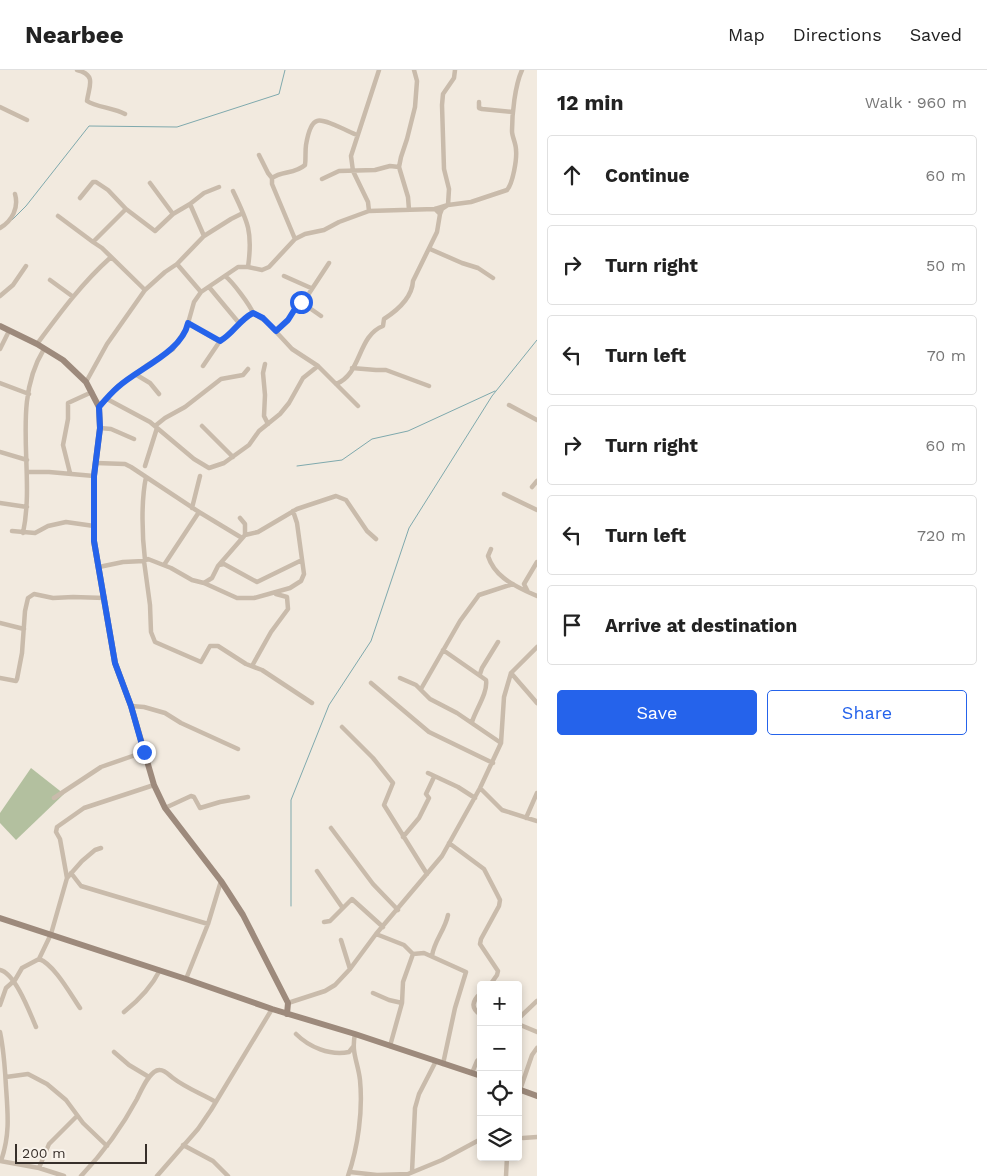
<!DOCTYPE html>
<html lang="en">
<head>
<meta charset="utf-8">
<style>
  body { margin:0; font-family:"Work Sans",sans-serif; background:#f2f2f2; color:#222 }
  .controls { position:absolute; right:15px; bottom:15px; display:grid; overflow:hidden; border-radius:5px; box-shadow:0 2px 8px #0003 }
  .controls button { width:45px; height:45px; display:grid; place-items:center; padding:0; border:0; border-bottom:1px solid #e0e0e0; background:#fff; color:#222; font:25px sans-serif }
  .scale { position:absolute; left:15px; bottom:12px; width:132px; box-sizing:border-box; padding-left:5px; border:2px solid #372f2a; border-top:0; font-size:14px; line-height:18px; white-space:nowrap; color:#372f2a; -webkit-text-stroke:4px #f9f3eb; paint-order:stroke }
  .stop { position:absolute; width:15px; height:15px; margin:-11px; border:4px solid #2563eb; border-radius:50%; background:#fff }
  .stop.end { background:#2563eb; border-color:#fff; box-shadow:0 1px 5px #0008 }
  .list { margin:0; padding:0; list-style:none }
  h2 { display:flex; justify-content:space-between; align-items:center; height:65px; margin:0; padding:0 20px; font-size:21px }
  h2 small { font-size:16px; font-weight:400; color:#767676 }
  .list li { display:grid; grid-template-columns:32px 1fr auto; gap:15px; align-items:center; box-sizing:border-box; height:80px; margin:0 10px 10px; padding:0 10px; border:1px solid #e0e0e0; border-radius:5px }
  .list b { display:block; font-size:19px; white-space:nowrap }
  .list em { font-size:16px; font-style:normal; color:#767676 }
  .actions { display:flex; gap:10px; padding:15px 20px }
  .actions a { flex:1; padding:11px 0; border:1px solid #2563eb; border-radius:5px; text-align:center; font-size:18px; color:#2563eb }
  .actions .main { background:#2563eb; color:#fff }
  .icon { flex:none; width:28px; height:28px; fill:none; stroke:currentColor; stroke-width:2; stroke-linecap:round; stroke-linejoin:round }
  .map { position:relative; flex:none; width:537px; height:1106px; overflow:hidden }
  header { display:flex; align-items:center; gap:30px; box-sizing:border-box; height:70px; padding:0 25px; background:#fff; border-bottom:1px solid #e0e0e0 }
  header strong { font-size:24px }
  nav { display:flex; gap:28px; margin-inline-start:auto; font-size:18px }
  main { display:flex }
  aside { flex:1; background:#fff }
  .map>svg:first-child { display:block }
  .green { fill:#b3c09f }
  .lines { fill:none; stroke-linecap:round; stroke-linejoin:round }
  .stream { stroke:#7fa9ad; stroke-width:1 }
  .street { stroke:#c9bbab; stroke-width:4.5 }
  .secondary { stroke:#9d8a7c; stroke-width:6 }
  .route { stroke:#2563eb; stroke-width:6 }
</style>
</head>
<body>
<header>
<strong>Nearbee</strong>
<nav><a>Map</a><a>Directions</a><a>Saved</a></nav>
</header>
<main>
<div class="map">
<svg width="537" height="1106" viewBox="0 0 537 1106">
  <rect width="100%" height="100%" fill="#f2eadf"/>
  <path class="green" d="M 31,698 L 64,724 L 16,770 L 0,753 L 0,743 Z"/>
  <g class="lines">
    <path class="stream" d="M 12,150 L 26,136 L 89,56 L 177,57 L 279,24 L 285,0
      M 297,396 L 342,390 L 372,369 L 408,361 L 495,321
      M 291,836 L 291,730 L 329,635 L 371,571 L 409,458 L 492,326 L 537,270"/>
    <path class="street" d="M 77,0 C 97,5 89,16 87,31 C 96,37 114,38 125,44
      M 479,32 L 479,38 L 482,39 L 513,42
      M 0,37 L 27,50
      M 259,85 L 268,103 L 272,108
      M 322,109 L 339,101 L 375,100 L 390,96 L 399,97
      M 150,113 L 173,144
      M 233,121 C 248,152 253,162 248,197
      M 80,128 L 93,112 L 96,112 L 108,120 L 126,139 L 93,172 L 102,178 L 145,220
      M 126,139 L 155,161 L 173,144 L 190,134
      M 409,140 L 408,127 L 399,97 L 401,87 L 407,69 L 415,37 L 417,11 L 414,0
      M 369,141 L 368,132 L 353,101 L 351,86 L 379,0
      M 440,144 L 442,139 L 448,135 L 471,132 L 507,120 C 513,113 517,89 516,80 C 516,73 512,67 512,61 C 512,44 515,15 522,0
      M 58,146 L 93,172
      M 0,158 C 12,151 19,138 15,124
      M 204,166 L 231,149 L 243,143
      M 295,169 L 272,114 L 272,108 C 282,101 295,104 305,95 C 306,88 305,82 306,75 C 307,69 310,53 317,51 C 324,48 349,62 357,65
      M 430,179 L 462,193 L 478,198 L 493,208
      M 177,194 L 201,222
      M 225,206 C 232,211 250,235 253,243 L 267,252 L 292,279 L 318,296 L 358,336
      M 284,206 L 311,218
      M 50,210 L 72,226
      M 209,217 L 239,253
      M 0,226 L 13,215 L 26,196
      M 301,232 L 321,246
      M 188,253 L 215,269 L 220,271 C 233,264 239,250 253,243
      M 277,261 L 288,250 L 298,234 L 306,228 L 329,193
      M 37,274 C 60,243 82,213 110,188
      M 0,279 L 9,261
      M 265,294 L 263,303 L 265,325 L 264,346 L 268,354
      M 203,296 L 220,271
      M 352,298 L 376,300 L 386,300 L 429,316
      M 135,304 L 150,313 L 159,324
      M 86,312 L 107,274 L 145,220 L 165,202 L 177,194 L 204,166 L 190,134 L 204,123 L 219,117
      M 0,313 L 29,324
      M 336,314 C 362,304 357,266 383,256 L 384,249 C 398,240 412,228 413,211 L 437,162 L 440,144 L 435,139
      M 107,329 L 150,352 L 194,389 L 209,398 L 224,393 L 249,375 L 259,361 L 280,344 L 289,333 L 303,308 L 318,296
      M 509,335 L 537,350
      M 99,337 L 117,317 L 146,296 L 173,279 L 187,257 L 194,232 L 201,222 L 238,197 L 248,197 L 262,200 L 269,197 L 295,169 L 305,164 L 324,160 L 339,152 L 369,141 L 435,139 L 448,135 L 449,119 L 444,99 L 442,35 L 443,24 L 454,8 L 455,0
      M 155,356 L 165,348 L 185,337 L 221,309 L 243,305 L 248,299
      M 202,356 L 233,387
      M 100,358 L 111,359 L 134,369
      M 0,382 L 27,390
      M 96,393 L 125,394 L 131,397 L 199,442 L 242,468
      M 145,396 L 157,358
      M 27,402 L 49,402 L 94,406
      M 70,403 L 63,375 L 68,349 L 68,333 L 92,322
      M 532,417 L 537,411
      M 504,424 L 537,440
      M 0,433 L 27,437
      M 192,438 L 200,406
      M 12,461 L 35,463 L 48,456 L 66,452 L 94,456
      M 23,463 C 36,402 10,334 44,279
      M 245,465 L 258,462 L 297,439 L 336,426 L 346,430 L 367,461 L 376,469
      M 491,479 L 488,486 C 494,505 511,514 528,522
      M 145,490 C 142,466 141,431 146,407
      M 144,491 L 150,535 L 151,562 L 155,572 L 201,592 L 210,576 L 218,576 L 246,594 L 262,600 L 312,633
      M 537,492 L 524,514 L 528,522 L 537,526
      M 164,495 L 199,442
      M 219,495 L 224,494 L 257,512 L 302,490
      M 99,497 L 123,492 L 144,491 L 148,489 L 171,498 L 192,510 L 204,513 L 212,508 L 218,496 L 245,465 L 245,454 L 240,448
      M 204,513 L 237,528 L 254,528 L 290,518 L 301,511 L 304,504 L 297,453 L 293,441
      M 0,553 L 24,559
      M 443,580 L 486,610 C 488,623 476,639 472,652
      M 252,596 L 271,562 L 288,539 L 287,527 L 276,524
      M 511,603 L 537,633
      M 480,604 L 482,598 L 498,572
      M 0,608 L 16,611 L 17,609 L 22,583 L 25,541 L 28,528 L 34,524 L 53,528 L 73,527 L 105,528
      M 400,608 L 416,615 L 430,629 L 457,643 L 501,673
      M 371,613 L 429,662 L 493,693
      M 421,619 L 460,551 L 479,525 L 513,514
      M 131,636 L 144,637 L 165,643 L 181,653 L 238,679
      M 342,657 L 373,688 L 393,713 L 384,735 L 427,804
      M 428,703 L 458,717 L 475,728
      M 480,718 L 502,740 L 537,751
      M 54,728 L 101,697 L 144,682
      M 165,738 L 191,726 L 194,727 L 200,738 L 220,732 L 248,727
      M 526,748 L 537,723
      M 331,758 L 373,814 L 398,840
      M 403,767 L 419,748 L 429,728 L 426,724 L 434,707
      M 449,773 L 484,799 L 497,824 L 500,830 L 499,836 L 481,869 L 480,874 L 498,901 L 497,905 L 490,915
      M 317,801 L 342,837
      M 71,803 L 81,816 L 208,854
      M 67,808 L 60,769 L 56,762 L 57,757 L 84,738 L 154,715
      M 324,852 L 330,851 L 352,829 L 383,857
      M 376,864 L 404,875 L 413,884
      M 341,870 L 350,899
      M 413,884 L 424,883 L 466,902 L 455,938 L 443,994
      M 432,886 C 434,871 445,860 448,845
      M 39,889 C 54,894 71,925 80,938
      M 0,900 C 15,903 30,943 36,957
      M 186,909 L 208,854 L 221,811
      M 373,923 L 389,930 L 402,933
      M 481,923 C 472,931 470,938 481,945
      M 288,933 L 325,921 L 335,915 L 350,899 L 376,864 L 442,786 L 480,718 L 501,673 L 504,627 L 511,603 L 537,577
      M 0,935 L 6,918 L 15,910 L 22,898 L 39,889 L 51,864 L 67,808 L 82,791 L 95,780 L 101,778
      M 124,942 C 139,930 151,918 160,900
      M 518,949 L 537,931
      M 518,954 L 537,962
      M 0,962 C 4,981 5,998 6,1017 C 8,1045 10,1065 1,1091
      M 296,964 C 309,977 330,986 349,982 L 353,977
      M 390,976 L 402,933 L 403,912 L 413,884
      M 114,982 L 129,995 L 149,1007
      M 472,1003 L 477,991 L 481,987
      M 6,1007 L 28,1004 L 47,1014 L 66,1030 L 83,1053 L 107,1076
      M 520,1020 L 532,985 L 537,978
      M 523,1068 L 537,1067
      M 183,1075 L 213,1091 L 228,1106
      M 0,1091 L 39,1098 L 64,1106
      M 39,1098 L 49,1074 L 77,1046
      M 350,1102 L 377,1105 L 408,1104 L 442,1090 L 481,1069
      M 412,1102 L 415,1038 L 419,1024 L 436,991
      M 81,1106 C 103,1083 122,1057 137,1029 C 141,1021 150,999 160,1000 C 165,1000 169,1005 173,1008 C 186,1018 202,1024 216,1032
      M 157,1106 L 198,1059 L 211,1040 L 272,939
      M 348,1106 C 358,1077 363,1041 360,1010 C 358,992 351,983 355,964
      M 506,1106 L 507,1087"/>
    <path class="secondary" d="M 0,256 L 37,274 L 63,290 L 86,312 L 99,337 L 100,358 L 94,406 L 94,471 L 115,593 L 131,636 L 154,715 L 165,738 L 221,811 L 243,845 L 288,933 L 287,944
      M 0,848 L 186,909 L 272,939 L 355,964 L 481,1006
      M 518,1019 L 537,1026"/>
  </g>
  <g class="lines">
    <path class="route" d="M 144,682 L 131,636 L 115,593 L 94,471 L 94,406 L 100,358 L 99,337 C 105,330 111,323 118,317 C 139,298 182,282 188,253 L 220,271 C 233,264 239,250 253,243 L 263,248 L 276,261 L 288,250 L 298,234 L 301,232"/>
  </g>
</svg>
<div class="controls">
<button>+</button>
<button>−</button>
<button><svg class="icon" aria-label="locate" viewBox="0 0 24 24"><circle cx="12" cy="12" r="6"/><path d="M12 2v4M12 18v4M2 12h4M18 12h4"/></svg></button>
<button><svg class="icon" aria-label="layers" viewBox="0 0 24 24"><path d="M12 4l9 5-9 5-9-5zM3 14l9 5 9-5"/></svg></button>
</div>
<div class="scale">200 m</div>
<div class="stop" style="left:301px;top:232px"></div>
<div class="stop end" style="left:144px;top:682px"></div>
</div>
<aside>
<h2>12 min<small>Walk · 960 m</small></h2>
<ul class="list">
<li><svg class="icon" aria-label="ahead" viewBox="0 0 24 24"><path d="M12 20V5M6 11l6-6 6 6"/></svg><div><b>Continue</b></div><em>60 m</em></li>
<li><svg class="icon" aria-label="right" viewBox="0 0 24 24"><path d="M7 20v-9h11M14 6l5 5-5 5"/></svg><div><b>Turn right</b></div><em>50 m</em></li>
<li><svg class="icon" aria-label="left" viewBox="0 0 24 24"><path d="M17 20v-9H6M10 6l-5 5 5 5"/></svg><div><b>Turn left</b></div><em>70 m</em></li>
<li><svg class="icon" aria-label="right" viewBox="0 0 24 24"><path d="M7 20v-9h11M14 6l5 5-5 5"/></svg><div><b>Turn right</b></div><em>60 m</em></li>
<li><svg class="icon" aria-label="left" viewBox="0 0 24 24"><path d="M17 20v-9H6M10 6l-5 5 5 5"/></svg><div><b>Turn left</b></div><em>720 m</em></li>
<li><svg class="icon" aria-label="arrive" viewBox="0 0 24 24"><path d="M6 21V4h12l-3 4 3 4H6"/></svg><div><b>Arrive at destination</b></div></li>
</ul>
<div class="actions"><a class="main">Save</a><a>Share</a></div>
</aside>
</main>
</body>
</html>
